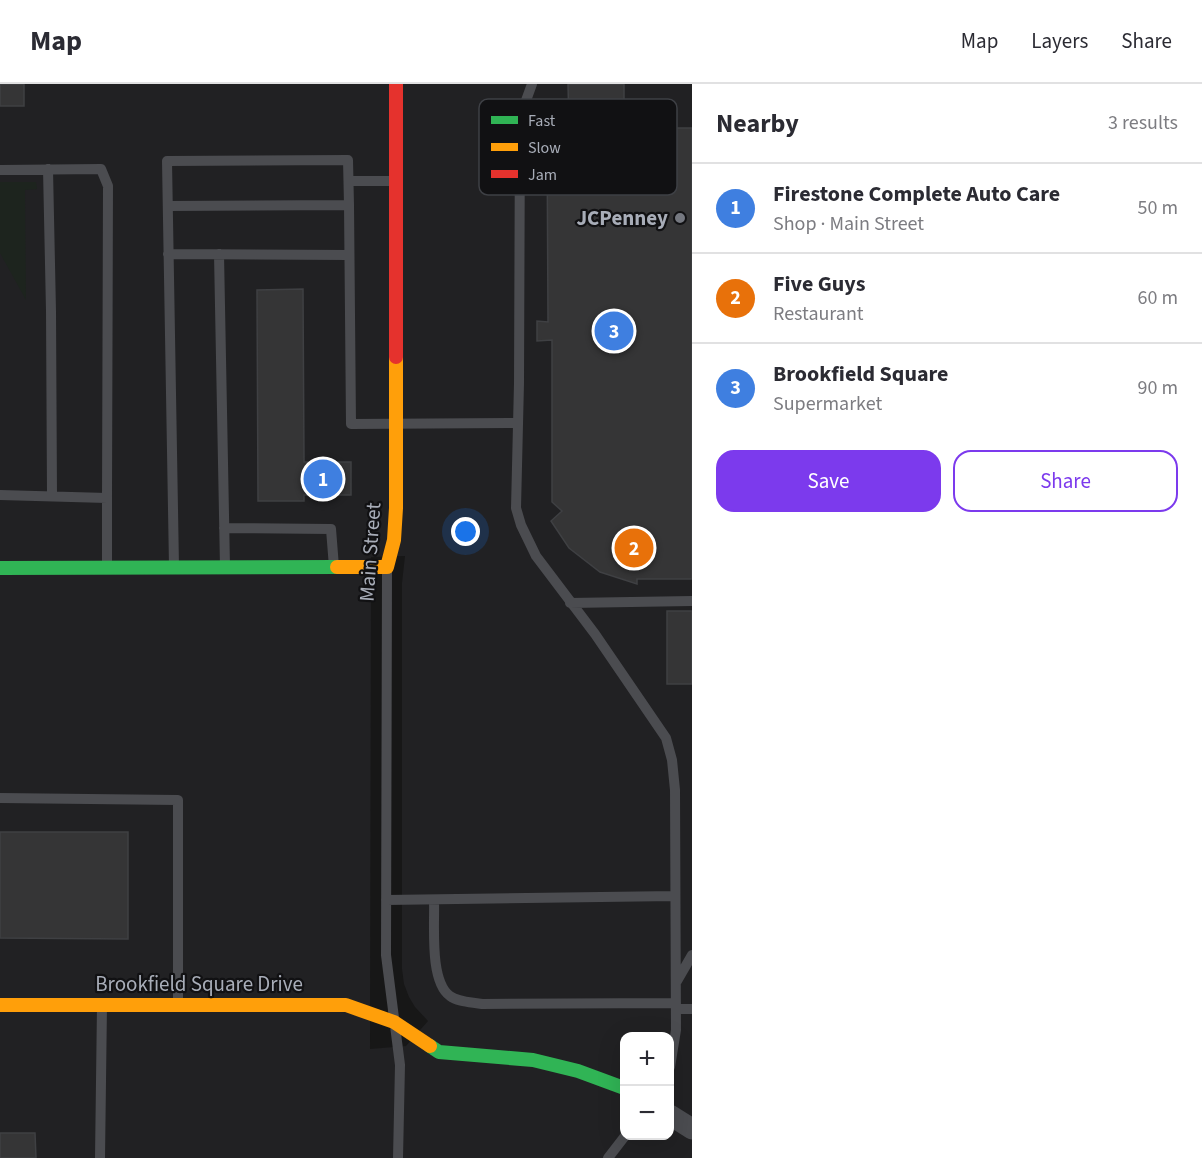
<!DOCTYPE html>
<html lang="en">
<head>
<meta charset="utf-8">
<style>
  body { margin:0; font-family:"Source Sans 3",sans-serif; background:#f2f2f3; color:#2b2b33 }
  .controls { position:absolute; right:18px; bottom:18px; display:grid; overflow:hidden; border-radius:12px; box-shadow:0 6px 24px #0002 }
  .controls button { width:54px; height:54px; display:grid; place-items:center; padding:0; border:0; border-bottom:2px solid #e1e1e2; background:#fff; color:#2b2b33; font:30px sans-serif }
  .you { position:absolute; left:466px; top:448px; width:21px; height:21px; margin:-15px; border:4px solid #fff; border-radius:50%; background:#1a73e8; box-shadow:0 0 0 9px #1a73e833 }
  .badge { display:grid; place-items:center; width:39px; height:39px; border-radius:50%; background:#7c3aed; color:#fff; font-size:20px; font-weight:700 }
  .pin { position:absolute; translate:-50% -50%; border:3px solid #fff; box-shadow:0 2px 6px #0006 }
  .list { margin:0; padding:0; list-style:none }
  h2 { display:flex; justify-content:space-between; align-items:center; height:78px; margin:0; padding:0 24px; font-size:26px }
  h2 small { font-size:20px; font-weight:400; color:#7c7c81 }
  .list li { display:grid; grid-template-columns:39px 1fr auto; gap:18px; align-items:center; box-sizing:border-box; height:90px; padding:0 24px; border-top:2px solid #e1e1e2 }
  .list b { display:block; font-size:22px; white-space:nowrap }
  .list p { margin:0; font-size:20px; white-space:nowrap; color:#7c7c81 }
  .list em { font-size:20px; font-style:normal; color:#7c7c81 }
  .actions { display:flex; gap:12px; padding:18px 24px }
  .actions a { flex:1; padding:14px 0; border:2px solid #7c3aed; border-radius:18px; text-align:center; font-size:21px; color:#7c3aed }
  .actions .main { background:#7c3aed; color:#fff }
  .map { position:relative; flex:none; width:692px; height:1074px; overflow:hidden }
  header { display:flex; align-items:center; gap:36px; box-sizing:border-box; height:84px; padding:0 30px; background:#fff; border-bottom:2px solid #e1e1e2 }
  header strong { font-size:28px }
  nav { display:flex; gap:33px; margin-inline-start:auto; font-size:21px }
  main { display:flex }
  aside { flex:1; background:#fff }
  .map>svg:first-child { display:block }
  .built { fill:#212123; fill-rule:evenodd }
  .green { fill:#1d241e }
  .building { fill:#353536; stroke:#3f4043; stroke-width:1.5 }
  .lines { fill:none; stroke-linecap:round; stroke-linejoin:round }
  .lane { stroke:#4b4c50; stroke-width:10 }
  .street { stroke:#4b4c50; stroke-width:21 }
  .fast { stroke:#30b455; stroke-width:14 }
  .slow { stroke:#ff9f0a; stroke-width:14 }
  .jam { stroke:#e5322d; stroke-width:14 }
  .poi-dot { fill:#757880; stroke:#111113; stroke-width:2 }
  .labels { text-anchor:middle; stroke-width:4.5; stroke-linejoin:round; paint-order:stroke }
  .poi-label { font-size:21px; font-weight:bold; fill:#a8adb8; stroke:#111113; text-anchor:end }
  .street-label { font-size:21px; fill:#a8adb8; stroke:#111113 }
  .key { fill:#111113; stroke:#3e4045; stroke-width:1.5 }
  .key-label { font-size:16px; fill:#a8adb8 }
</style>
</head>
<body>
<header>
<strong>Map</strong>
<nav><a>Map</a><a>Layers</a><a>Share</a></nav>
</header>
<main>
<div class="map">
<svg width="692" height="1074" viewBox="0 0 692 1074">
  <rect width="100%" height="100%" fill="#171717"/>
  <path class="built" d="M 0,0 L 692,0 L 692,1074 L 0,1074 ZM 405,472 L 402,499 L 402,885 L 404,900 L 409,913 L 415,923 L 428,937 L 406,962 L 370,965 L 371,473 ZM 624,952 L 670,952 L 670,1052 L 624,1052 Z"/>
  <path class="green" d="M 0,98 L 36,98 L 37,105 L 25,106 L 26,216 L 0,169 Z"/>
  <path class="building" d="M 0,0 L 24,0 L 24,22 L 0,22 Z
    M 568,0 L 624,0 L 624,31 L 670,31 L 670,44 L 692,44 L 692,495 L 637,495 L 637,500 L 600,488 L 569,464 L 551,437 L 562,427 L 552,418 L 552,256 L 537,257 L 537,237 L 548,238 L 547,43 L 569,43 Z
    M 303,205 L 304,378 L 351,378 L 351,411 L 304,411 L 304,417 L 258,417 L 257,206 Z
    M 667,527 L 692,527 L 692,600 L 667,600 Z
    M 0,748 L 128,748 L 128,855 L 0,854 Z
    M 0,1049 L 35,1049 L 36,1074 L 0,1074 Z"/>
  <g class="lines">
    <path class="lane" d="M 532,0 L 520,33 L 519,299 L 516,424 L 521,441 L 536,472 L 595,550 L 666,654 L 672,676 L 675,706 L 676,946 L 670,983
      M 48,85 L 51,227 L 52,412
      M 0,86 L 101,85 L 108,102 L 107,414 L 0,411
      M 349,97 L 395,97
      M 349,121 L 351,340 L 518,339
      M 168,122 L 349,121 L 348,76 L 167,77 L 174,483
      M 168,170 L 349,171
      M 219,170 L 225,483
      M 224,444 L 331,445 L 334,483
      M 107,483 L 107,414
      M 387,486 L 386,871 L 400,981 L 398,1074
      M 570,519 L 692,517
      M 0,714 L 178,716 L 178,919
      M 386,816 L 675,812
      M 434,816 C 435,840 429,897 450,912 C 458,918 471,918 482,920 L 676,919
      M 677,897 L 692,871
      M 676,925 L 692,925
      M 100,1074 L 102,921
      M 608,1074 L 625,1052"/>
    <path class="street" d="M 670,1031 L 692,1045"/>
    <path class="fast" d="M 0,484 L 337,483
      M 430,962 L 439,968 L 533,976 L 578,987 L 624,1004"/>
    <path class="slow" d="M 337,483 L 387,483 L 394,456 L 396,424 L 396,273
      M 0,921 L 346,921 L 394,938 L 430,962"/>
    <path class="jam" d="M 396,0 L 396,273"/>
  </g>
  <circle class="poi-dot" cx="680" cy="134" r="6"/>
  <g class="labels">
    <g class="poi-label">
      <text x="668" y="141">JCPenney</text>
    </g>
    <g class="street-label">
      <text transform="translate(370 468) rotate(-86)" y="7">Main Street</text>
      <text x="199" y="907">Brookfield Square Drive</text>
    </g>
  </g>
  <rect x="479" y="15" width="198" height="96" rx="9" class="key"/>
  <rect x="491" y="32" width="27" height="8" fill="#30b455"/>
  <rect x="491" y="59" width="27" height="8" fill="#ff9f0a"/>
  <rect x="491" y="86" width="27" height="8" fill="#e5322d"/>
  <g class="key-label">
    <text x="528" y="42">Fast</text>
    <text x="528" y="69">Slow</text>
    <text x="528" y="96">Jam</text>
  </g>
</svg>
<div class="controls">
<button>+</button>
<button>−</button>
</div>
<div class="you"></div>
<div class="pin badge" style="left:323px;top:395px;background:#3f7fe0">1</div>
<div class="pin badge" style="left:634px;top:464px;background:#e8710a">2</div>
<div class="pin badge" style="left:614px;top:247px;background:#3f7fe0">3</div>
</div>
<aside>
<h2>Nearby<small>3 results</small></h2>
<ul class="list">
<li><span class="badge" style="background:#3f7fe0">1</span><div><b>Firestone Complete Auto Care</b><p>Shop · Main Street</p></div><em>50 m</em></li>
<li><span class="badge" style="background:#e8710a">2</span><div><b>Five Guys</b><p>Restaurant</p></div><em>60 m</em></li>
<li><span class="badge" style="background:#3f7fe0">3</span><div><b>Brookfield Square</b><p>Supermarket</p></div><em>90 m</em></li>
</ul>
<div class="actions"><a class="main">Save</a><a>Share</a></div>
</aside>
</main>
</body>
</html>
